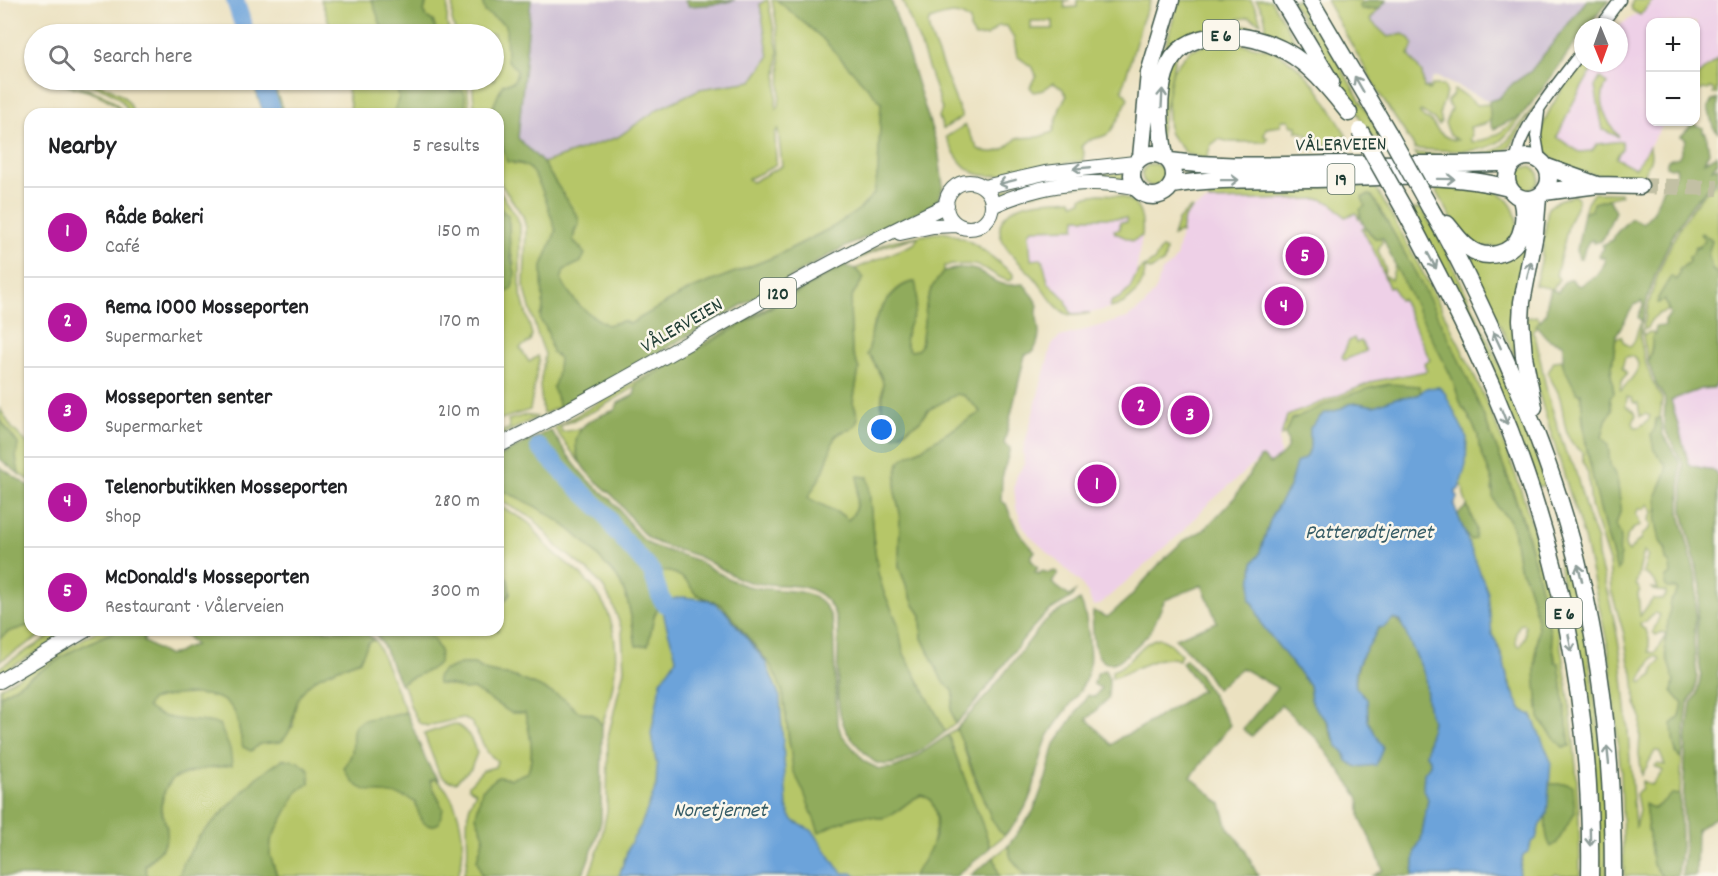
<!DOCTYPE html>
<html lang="en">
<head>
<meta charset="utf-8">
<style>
  body { margin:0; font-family:Dekko,sans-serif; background:#f6f6f6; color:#202124 }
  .controls { position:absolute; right:18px; top:18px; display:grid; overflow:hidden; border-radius:12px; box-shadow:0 2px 4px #0004 }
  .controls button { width:54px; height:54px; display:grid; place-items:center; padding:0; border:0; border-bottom:2px solid #e0e0e0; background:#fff; color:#202124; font:30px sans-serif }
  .compass { position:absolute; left:1574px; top:18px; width:54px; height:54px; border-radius:50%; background:#fff; box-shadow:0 2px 4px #0004; rotate:179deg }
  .you { position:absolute; left:882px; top:430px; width:21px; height:21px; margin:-15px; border:4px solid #fff; border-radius:50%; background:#1a73e8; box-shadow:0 0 0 9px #1a73e833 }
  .badge { display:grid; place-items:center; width:39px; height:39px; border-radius:50%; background:#b5179e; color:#fff; font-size:20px; font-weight:700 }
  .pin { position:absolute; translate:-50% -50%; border:3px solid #fff; box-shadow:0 2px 6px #0006 }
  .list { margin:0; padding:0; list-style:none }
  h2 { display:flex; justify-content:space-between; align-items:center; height:78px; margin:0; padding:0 24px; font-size:26px }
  h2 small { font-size:20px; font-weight:400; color:#757577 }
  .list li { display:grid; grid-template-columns:39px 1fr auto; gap:18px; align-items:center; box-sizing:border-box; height:90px; padding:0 24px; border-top:2px solid #e0e0e0 }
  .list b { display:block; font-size:22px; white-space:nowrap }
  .list p { margin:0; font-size:20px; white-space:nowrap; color:#757577 }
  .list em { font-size:20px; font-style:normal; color:#757577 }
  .icon { flex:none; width:33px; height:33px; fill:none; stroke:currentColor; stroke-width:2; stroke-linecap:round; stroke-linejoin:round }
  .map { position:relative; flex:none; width:1718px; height:876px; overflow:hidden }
  .search { position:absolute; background:#fff; box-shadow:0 2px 4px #0004; left:24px; top:24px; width:480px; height:66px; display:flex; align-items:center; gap:15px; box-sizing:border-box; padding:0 21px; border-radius:33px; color:#757577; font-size:22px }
  .panel { position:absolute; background:#fff; box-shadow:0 2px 4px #0004; left:24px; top:108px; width:480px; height:528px; border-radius:18px }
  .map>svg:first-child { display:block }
  .built { fill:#eed0e7 }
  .industrial { fill:#ccbed3 }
  .green { fill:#b6c668; stroke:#6a824e; stroke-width:1.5; fill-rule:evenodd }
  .forest { fill:#90ab5c; stroke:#587448; stroke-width:1.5 }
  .water { fill:#6ca3da; stroke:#467087; stroke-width:1.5 }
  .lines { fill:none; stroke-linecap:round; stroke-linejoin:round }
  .river { stroke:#6ca3da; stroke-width:18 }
  .highway-tunnel { stroke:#c2c0a4; stroke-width:16; stroke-dasharray:16 8; stroke-linecap:butt }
  .minor-casing { stroke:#3e5649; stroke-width:13 }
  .major-casing { stroke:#3e5649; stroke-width:16 }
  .highway-casing { stroke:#3e5649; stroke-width:19 }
  .minor { stroke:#fff; stroke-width:10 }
  .major { stroke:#fff; stroke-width:14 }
  .highway { stroke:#fff; stroke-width:16 }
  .highway-bridge-casing { stroke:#3e5649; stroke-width:19; stroke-linecap:butt }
  .highway-bridge { stroke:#fff; stroke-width:16 }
  .oneway { stroke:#8f9e9a }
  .labels { text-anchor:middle; stroke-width:5; stroke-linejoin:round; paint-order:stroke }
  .shield { fill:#fbf7ec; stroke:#61756b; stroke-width:1.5 }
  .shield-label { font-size:18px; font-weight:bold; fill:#1f3d34 }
  .street-label { font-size:20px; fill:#1f3d34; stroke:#fbf7ec }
  .water-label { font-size:21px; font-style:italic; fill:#365c66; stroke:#fbf7ec }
</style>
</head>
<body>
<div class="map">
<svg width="1718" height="876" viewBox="0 0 1718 876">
  <rect width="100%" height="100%" fill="#fbf7ec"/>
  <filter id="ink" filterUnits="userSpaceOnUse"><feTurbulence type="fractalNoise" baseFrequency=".0167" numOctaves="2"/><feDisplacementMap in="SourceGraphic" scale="12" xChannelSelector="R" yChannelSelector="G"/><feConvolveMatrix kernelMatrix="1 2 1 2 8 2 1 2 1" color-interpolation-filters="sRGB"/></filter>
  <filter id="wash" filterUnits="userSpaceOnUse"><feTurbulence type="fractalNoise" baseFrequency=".008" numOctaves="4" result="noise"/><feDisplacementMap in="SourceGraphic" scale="24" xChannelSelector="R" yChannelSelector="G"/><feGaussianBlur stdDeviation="1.35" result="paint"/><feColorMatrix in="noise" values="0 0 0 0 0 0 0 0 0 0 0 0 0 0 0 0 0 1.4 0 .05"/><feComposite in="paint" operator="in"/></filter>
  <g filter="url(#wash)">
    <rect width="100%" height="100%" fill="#ebe1c0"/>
    <path class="built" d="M 1653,0 L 1718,0 L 1718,57 L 1696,77 L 1696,22 L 1650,22 L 1650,122 L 1665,122 L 1635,168 L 1616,158 L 1622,148 L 1579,152 L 1557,137 L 1574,101 L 1596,63 L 1619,63 L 1620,25 L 1637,14 L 1642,14 Z
      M 1295,199 L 1327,200 L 1339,208 L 1345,217 L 1356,213 L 1364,228 L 1363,229 L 1374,251 L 1389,287 L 1393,286 L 1399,299 L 1402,299 L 1425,346 L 1430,360 L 1427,371 L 1375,381 L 1287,416 L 1284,429 L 1279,438 L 1280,456 L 1270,465 L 1260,458 L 1206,506 L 1180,534 L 1152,559 L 1099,605 L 1093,606 L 1088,594 L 1081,583 L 1030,536 L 1022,524 L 1016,507 L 1014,486 L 1017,475 L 1024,465 L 1023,450 L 1052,344 L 1060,337 L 1127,318 L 1145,305 L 1157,288 L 1161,272 L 1171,265 L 1176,258 L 1184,218 L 1192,209 L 1209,201 Z
      M 1076,218 L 1127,218 L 1127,222 L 1122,222 L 1120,230 L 1115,233 L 1133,241 L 1142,236 L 1135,280 L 1125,294 L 1111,302 L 1110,308 L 1090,313 L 1073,314 L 1069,309 L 1067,302 L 1048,282 L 1041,260 L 1031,260 L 1029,233 L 1032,229 Z
      M 1718,375 L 1718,479 L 1715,471 L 1689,466 L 1671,400 L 1701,389 L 1714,388 Z"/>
    <path class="industrial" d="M 531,0 L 684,0 L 689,6 L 717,4 L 735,0 L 766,0 L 760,5 L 769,57 L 752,81 L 700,89 L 658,109 L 618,137 L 543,163 L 518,138 Z
      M 1387,0 L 1587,0 L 1530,72 L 1513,83 L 1499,98 L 1489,101 L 1437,77 L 1433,78 L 1429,87 L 1424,88 L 1422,73 L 1409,55 L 1413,44 L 1403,34 L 1388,37 L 1370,20 Z"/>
    <path class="green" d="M 227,0 L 243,0 L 255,34 L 238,34 Z
      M 321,0 L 372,0 L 384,34 L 333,34 Z
      M 427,0 L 448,0 L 447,23 L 450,34 L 437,34 L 433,21 L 426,17 L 424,12 Z
      M 453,0 L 482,0 L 485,12 L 506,25 L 513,65 L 517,70 L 516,77 L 513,82 L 503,84 L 493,107 L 494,114 L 475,114 L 472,80 L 494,80 L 494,34 L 456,34 L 452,20 Z
      M 766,0 L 768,0 L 778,51 L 776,109 L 779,106 C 783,69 780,36 772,0 L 777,0 L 822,38 L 881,102 L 878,171 L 874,194 L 860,209 L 833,227 L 774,257 L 687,291 L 630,324 L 623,321 L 607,325 C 582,310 576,305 561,280 L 564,270 L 581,262 L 581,248 L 573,240 L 579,219 L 543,163 L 618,137 L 658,109 L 700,89 L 752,81 L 769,57 L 760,4 ZM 778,129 L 782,166 L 752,182 L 748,179 L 750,178 L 773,167 L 776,163 L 775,133 Z
      M 902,0 L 1070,0 L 1064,1 L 1065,8 L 1077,7 L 1077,0 L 1151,0 L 1142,21 L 1122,90 L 1128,98 C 1125,106 1113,132 1106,135 C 1097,140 1088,137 1081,147 L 1084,152 L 1083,161 C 1064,163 1046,166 1028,170 C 983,179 967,183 946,137 L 965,125 L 978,149 C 995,156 1005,151 1017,138 L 1039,137 L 1053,132 L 1061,105 L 1067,96 L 1062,88 L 1053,83 L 1043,90 L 1034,92 L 1030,87 L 1036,75 L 1033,68 L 1017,56 L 1014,39 L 1007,26 L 999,26 L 987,36 L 975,37 L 970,29 L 970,21 C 957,9 944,15 930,20 L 928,24 L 930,34 L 962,117 L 943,129 L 939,117 L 942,109 L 921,46 ZM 1031,21 L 1053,21 L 1053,29 L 1031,29 Z
      M 1179,0 L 1251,0 L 1257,11 L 1261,23 L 1249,17 L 1236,20 L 1237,24 L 1263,28 L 1266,27 C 1265,13 1263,11 1256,0 L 1271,0 L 1303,54 L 1266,37 L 1177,46 L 1158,146 L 1151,146 L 1150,144 L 1155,81 Z
      M 1291,0 L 1302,0 L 1382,138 L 1372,138 Z
      M 1326,0 L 1360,0 L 1362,2 L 1359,5 L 1367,10 L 1379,9 L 1370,20 L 1388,37 L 1403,34 L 1410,38 L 1413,44 L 1409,55 L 1422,73 L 1424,88 L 1429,87 L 1428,90 L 1430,90 L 1432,85 L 1444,85 C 1448,92 1444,101 1441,108 C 1439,112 1441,118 1441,122 L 1438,125 L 1434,119 L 1421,111 L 1419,113 L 1425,119 L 1430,120 C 1436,130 1445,140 1458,140 L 1450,135 L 1445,123 L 1451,109 L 1447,101 L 1452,96 L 1454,90 L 1463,94 L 1477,105 L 1490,104 L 1491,119 L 1484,124 L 1470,127 L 1472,136 L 1470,139 L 1472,142 C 1484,141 1497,136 1506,128 C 1512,123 1515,118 1522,115 C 1515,124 1507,137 1497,143 C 1478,156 1435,149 1413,149 L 1415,148 L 1384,101 Z
      M 1633,0 L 1653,0 L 1640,15 L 1632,10 L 1631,5 Z
      M 1219,41 C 1235,44 1255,45 1270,50 C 1307,64 1329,104 1347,137 L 1338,137 L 1323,146 L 1323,148 L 1310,147 L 1308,135 L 1299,131 L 1297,132 L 1297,126 L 1292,126 L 1289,120 L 1282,120 L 1280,126 L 1266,128 L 1264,136 L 1268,138 L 1266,142 L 1230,142 L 1219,139 L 1211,145 L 1206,159 L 1187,154 L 1172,137 L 1169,132 L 1167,98 L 1173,70 L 1190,50 Z
      M 1717,59 L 1717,94 L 1713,94 L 1714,90 L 1710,88 L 1708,90 L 1704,89 L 1696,92 L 1696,77 Z
      M 1583,61 L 1583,63 L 1596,63 L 1574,101 L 1557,137 L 1579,152 L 1592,151 L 1597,144 L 1622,141 L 1622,148 L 1616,158 L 1635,168 L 1649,147 C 1655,159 1645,167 1644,178 C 1617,178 1542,176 1541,137 C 1541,115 1570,79 1583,61 Z
      M 1600,78 L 1607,83 C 1596,101 1607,122 1619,137 L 1603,130 L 1595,87 Z
      M 41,80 L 49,80 C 72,86 114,90 123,114 L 121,114 C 112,91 64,86 41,80 Z
      M 68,80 C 90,79 130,89 133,114 L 129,114 C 121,88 91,85 68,80 Z
      M 252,80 L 272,80 L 284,114 L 264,114 Z
      M 345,80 L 395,80 L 399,97 L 393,114 L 352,114 Z
      M 450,80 L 467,80 L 470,114 L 466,114 L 463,90 L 451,91 L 449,86 Z
      M 1536,105 L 1510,147 L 1495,156 L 1418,158 L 1415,153 C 1438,154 1485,161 1503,145 C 1515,134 1525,118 1536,105 Z
      M 498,133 L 503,152 L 514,164 C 521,164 528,165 532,170 C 543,185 550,213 556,231 L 542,266 L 543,309 L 540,315 L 550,338 L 550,345 L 559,358 C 562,377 548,383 560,407 L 543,414 L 540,386 L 545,354 L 537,333 L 524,286 L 526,228 L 523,216 L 498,180 Z
      M1142 175a11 11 0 1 1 22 0a11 11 0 1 1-22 0Z
      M1517 178a11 11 0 1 1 22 0a11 11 0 1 1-22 0Z
      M 1124,172 L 1124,179 L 998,199 L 996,192 L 1048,178 Z
      M 1718,181 L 1718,275 C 1703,260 1708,258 1712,240 L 1709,237 L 1697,249 L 1691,260 L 1679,270 L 1680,274 L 1676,280 L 1672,277 L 1658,298 L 1660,302 L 1665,299 L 1668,311 C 1658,312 1650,319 1647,328 L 1643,330 C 1650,286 1672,232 1701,197 C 1706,191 1713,187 1718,181 Z
      M 1375,186 C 1421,267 1466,351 1501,437 C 1558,576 1580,727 1580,876 L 1562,876 L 1556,874 L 1553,876 L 1518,876 L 1523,855 L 1514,693 C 1504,675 1505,652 1492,636 L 1460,521 L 1476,529 L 1464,496 L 1463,486 L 1460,486 L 1458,490 L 1455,491 L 1319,419 L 1419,386 L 1406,386 L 1291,419 L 1285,434 L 1281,436 L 1287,416 L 1375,381 L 1427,371 L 1424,363 L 1430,360 L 1402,299 L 1399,300 L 1393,287 L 1389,288 L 1374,251 L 1362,229 L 1364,228 L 1375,238 L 1381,238 L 1382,242 L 1378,250 L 1385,268 L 1384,275 L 1391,280 L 1395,265 L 1452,376 L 1462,407 L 1467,413 L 1478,435 L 1479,446 L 1493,482 L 1492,490 L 1498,508 L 1509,519 L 1513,528 L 1519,567 L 1525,577 L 1533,602 L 1538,627 L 1535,663 L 1538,708 L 1543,724 L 1563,747 L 1570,746 L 1559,663 L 1556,663 C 1547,614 1537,564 1522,517 C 1504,462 1481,409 1456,357 C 1430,302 1403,248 1372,196 L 1369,195 L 1365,206 L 1360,210 L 1359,220 L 1356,213 L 1345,217 L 1333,204 L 1322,199 L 1209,201 L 1208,189 ZM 1522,623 L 1525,626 L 1525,637 L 1520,646 L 1517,646 C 1515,638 1514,629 1522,623 ZM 1567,784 L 1575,812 L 1557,842 L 1546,827 L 1549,785 Z
      M 1434,186 C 1453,186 1481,185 1498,193 C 1512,200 1521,219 1515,233 C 1512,238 1505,243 1502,247 L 1478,247 L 1457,228 Z
      M 498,188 L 517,217 L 520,225 L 520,291 L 532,335 L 530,341 L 520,348 L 529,362 L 538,356 L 539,359 L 530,410 L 498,420 L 498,317 L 506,314 L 498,296 L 507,292 L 514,263 L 510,249 L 509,223 L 498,204 Z
      M 1593,193 L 1620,193 L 1621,195 L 1593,203 L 1592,210 L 1584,213 L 1587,202 Z
      M 1099,194 C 1130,194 1145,204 1142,236 L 1133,241 L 1115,233 L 1114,230 L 1120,229 L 1120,222 L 1127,222 L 1126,218 L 1076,218 L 1075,228 L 1032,229 L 1029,233 L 1031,260 L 1041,259 L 1043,261 L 1048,282 L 1066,300 L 1069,309 L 1072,314 L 1090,313 C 1083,314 1074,317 1067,314 C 1052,306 1044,288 1033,276 C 1019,261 983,235 1009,212 C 1025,199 1052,201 1072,199 L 1073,203 L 1082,201 L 1082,197 Z
      M 1574,195 L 1578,199 L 1578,202 L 1569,222 L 1556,275 L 1559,279 L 1553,289 L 1535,285 L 1541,262 L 1548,208 L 1559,200 Z
      M 1190,208 L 1192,209 L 1184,218 L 1181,233 L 1179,232 L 1173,236 L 1178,220 Z
      M 1412,209 L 1422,209 L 1448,255 L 1510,387 L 1547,484 L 1544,486 L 1537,486 Z
      M 941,232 C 970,235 991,257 1013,274 L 1013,278 L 1010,281 C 997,279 990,269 978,266 C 968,263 955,265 944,266 L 944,271 L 932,287 L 927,300 L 921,346 L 917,350 L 911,351 L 908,349 L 905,342 L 915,282 C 895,282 879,310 873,326 C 870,336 872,345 867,355 L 870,356 L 883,381 L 881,405 L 901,434 L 919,422 L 928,410 L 957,394 L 965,396 L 981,413 L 921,449 L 905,457 L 897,470 L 895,492 L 900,513 L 899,567 L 914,605 L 921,615 L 922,638 L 943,682 L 953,690 L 954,696 L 951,709 L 955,724 L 945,732 L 936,713 L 903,652 L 898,625 L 883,590 L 878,573 L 873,536 L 868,478 L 857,491 C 857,501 856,514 848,521 L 842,515 L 808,498 C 813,488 820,479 824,469 C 833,450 825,436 851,429 L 856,409 L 853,403 L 859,369 L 852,351 L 850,308 L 853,294 L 864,278 L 855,269 L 914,244 L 919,236 L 885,246 L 852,262 L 778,302 L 598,409 L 560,426 L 562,432 L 582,428 C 575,440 575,451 580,463 L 554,428 L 842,264 L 891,241 Z
      M 1527,239 L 1520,367 L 1465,252 L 1473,258 Z
      M 1162,248 L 1166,250 L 1164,262 L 1150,270 L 1145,268 C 1145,288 1129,304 1110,308 L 1111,302 L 1121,297 L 1129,290 L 1138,271 L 1154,261 Z
      M 1536,316 L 1541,321 L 1532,331 L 1536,339 L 1547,392 L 1566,454 L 1574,466 L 1587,514 L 1597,541 L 1598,556 L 1614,619 L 1621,657 L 1627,718 L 1635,828 L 1639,810 L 1636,794 L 1641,790 L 1643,781 L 1652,785 L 1663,771 L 1655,766 L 1657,764 L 1665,765 L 1659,751 L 1655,751 L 1642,775 L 1639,754 L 1641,717 L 1636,703 L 1633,672 L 1629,663 L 1624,634 L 1611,590 L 1609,562 L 1591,506 L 1588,474 L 1583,462 L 1583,453 C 1561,439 1566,419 1560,398 C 1558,389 1551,382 1548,373 L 1554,361 L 1561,360 L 1581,393 L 1583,426 L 1587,451 L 1604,526 L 1617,570 C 1621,557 1617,548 1621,537 L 1616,525 L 1621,508 L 1617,479 L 1610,465 L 1608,446 L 1602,437 L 1606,420 L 1612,411 L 1610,397 L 1614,392 L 1611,374 L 1616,338 L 1621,336 L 1624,343 L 1630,347 C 1638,341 1635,330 1641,323 L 1640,337 L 1645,361 L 1652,380 L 1662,399 L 1660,418 L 1656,419 L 1654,450 L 1666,465 L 1667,471 L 1660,487 L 1656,521 L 1660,541 L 1666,551 L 1665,556 C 1672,566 1672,578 1678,590 L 1671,601 L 1665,643 L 1666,654 L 1674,681 L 1672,691 L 1683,704 L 1680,717 L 1672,724 L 1676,754 L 1682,759 L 1680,795 L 1672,795 L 1653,809 L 1645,805 L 1652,858 L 1653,865 L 1662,876 L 1624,876 L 1621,773 L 1609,651 L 1584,538 L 1533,375 L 1526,318 ZM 1631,356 C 1649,365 1628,381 1621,391 L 1620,389 L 1622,381 L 1627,373 L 1622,368 L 1625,357 ZM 1627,397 L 1631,398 L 1634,403 L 1638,403 L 1640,416 L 1645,414 L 1650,416 L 1648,421 L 1639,427 L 1635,427 L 1633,423 L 1636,415 L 1634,411 L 1626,406 ZM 1649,504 L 1653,512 L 1649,520 L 1651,525 L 1650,528 L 1643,534 L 1641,540 L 1636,543 L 1629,552 C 1619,543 1630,529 1640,525 L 1639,519 L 1636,515 L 1638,509 L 1644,509 ZM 1644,551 L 1648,555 L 1643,573 C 1649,575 1657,583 1658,589 L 1652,588 L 1653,590 L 1666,592 L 1666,595 L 1663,599 L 1653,599 L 1640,616 L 1638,594 L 1640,590 L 1636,584 ZM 1655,613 L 1660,615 L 1653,632 L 1656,635 L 1663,632 L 1666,635 L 1655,653 L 1649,652 L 1649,639 L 1646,630 L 1641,627 L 1640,623 L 1646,622 ZM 1653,657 L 1658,657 L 1660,661 L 1654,668 L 1653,675 L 1642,683 L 1640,681 Z
      M 1642,332 L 1645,335 L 1649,332 L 1655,334 L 1648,362 Z
      M 1354,338 L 1356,343 L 1361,341 L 1366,351 L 1344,360 L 1342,357 L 1349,341 Z
      M 0,409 L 12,428 L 30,446 L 30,480 L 19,474 L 16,457 L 18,444 L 0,420 Z
      M 526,415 L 537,417 L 498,437 L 498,433 L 510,428 L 508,420 Z
      M 498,489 C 539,505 575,528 603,562 C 608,567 614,573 618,579 C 630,598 632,624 636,646 L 648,645 L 654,616 L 660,604 L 649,576 C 663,567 678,572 688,583 C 692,587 692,592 697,594 C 705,599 715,601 723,606 L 771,666 L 777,678 L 783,693 L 789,743 L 800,782 L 818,825 L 818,831 C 832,826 848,817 863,816 C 871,815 878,820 886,817 C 900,813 908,799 922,795 L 930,799 L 938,816 L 931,849 L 927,858 L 913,876 L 589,876 L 600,844 L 607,811 L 608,737 L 624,670 L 622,630 L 613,605 L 604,588 L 593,575 L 558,547 L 533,518 L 498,500 Z
      M 498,506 C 508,511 522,517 530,524 C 537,532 542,542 550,549 C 565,563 585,575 597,593 C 625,633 617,682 602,725 L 594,715 L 577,711 L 564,699 L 515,677 L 487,671 L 474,664 L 460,664 L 443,671 L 439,684 C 450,684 461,690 473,689 L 525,713 C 530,733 535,752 528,772 L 511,779 L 498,777 L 482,790 L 476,816 L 484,836 L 477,860 L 482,876 L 463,876 C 475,847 458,822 476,792 L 469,788 L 469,785 L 483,770 L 495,767 L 497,761 L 488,753 L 471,722 L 462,718 L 427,726 L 419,723 C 416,717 412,711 410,705 C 407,696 408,690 400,683 L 429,670 L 440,651 L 428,630 L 498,630 L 498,610 L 510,594 L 508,580 L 498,569 Z
      M 1563,551 L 1568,555 L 1584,621 L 1603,756 L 1607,876 L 1597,876 L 1559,559 L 1560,553 Z
      M 30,625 L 30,630 L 50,630 L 0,661 L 0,638 L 8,632 Z
      M 60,630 L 73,630 L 0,674 L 0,667 Z
      M 98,630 L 117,630 L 72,651 L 0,696 L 0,688 Z
      M 1159,638 L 1171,644 L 1181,654 L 1179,660 C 1161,651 1131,673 1112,678 L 1112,671 C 1131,666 1139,642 1159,638 Z
      M 373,640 L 376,641 L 406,712 L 376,718 L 353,742 L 352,754 L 378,793 C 391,792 408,793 417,805 L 440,801 L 430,781 L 434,779 C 460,792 470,851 457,876 L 277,876 L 270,855 L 271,840 L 298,790 L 309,783 L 310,771 L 305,766 L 257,777 L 199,837 L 184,862 L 179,876 L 147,876 L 145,867 L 162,849 L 167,828 L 161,807 L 165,790 L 173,779 L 201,769 L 232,765 L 209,722 C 190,722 162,720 147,707 L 151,700 C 172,694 221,687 234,711 C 239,721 240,735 243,747 L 255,746 L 293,727 C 294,716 294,704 299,694 C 307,677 343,667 360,660 L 368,643 Z
      M 454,724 C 468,728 472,741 477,753 L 471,768 L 456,782 L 448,781 L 440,776 L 424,734 Z
      M 956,729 L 962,741 C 967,760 990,825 1005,835 L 990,847 L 948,735 Z
      M 1008,846 L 1011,858 L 1026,876 L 999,876 L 994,857 Z"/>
    <path class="forest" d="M 372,0 L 427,0 L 424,11 L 426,17 L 433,21 L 437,34 L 384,34 Z
      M 482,0 L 531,0 L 518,138 L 543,163 L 579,219 L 579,225 L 575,229 L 573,240 L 585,254 L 581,262 L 564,270 L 561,280 C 576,305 582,310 607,325 L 623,321 L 630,324 L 687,291 L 774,257 L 833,227 L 860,209 L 874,194 L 878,171 L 881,102 L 822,38 L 777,0 L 891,0 L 938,149 L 943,186 L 940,196 L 933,205 L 835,252 L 611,380 L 560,407 L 553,388 L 557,377 L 559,358 L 552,352 L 547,329 L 540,320 L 543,309 L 542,266 L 556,231 C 550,215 539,168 522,164 C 517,162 512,163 507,162 C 501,146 498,132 498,114 L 494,114 L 493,107 L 503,84 L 513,82 L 516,77 L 517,70 L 507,60 L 506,25 L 485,12 Z
      M 684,0 L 735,0 L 717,4 L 689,6 Z
      M 1368,0 L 1387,0 L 1379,9 L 1361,9 L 1359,5 Z
      M 1587,0 L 1609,0 L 1587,27 L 1583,27 L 1583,32 L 1539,94 L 1522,115 L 1494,129 L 1491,125 L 1489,101 L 1499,98 L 1513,83 L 1530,72 Z
      M 395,80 L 450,80 L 449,86 L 451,91 L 463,90 L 465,95 L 466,114 L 393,114 L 399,97 Z
      M 1718,99 L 1718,133 L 1713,127 L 1708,107 L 1712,101 Z
      M 1693,124 L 1703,128 L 1703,132 L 1706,133 L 1709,152 L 1704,162 L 1717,155 L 1718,161 L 1712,169 L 1718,167 L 1718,178 C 1709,187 1700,195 1692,205 C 1670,234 1648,286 1642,322 L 1638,317 L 1643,305 L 1642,301 L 1634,305 L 1616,335 L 1611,374 L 1614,393 L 1610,397 L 1612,411 L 1606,420 L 1602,437 L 1608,445 L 1610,465 L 1617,479 L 1621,508 L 1616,525 L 1621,537 C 1617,548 1622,558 1619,569 L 1617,570 C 1600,512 1584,453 1581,393 L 1577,393 L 1563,365 L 1563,344 C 1544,339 1548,339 1536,325 L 1546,314 L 1547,303 L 1551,289 L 1558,292 L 1564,282 L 1572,279 L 1575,284 L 1580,286 L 1595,277 L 1605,263 L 1604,257 L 1601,258 L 1599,255 L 1604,248 L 1602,245 L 1613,240 C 1615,231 1625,225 1631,218 L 1643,223 L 1654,211 L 1662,190 L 1677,173 L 1676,167 L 1671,168 L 1666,166 L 1668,160 L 1679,157 L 1686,139 L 1681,136 Z
      M 1369,195 L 1372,196 C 1432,297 1485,405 1521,517 C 1537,564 1547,613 1555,662 L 1559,663 L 1570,746 L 1563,747 L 1555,739 L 1539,718 L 1535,673 L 1538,627 L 1533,602 L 1525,577 L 1519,567 L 1513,528 L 1509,519 L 1498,508 L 1493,497 L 1493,482 L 1479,446 L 1478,435 L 1467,413 L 1462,407 L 1451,376 L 1395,265 L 1383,238 L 1375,238 C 1366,228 1360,224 1360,210 L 1365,206 L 1362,197 Z
      M 1609,199 L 1615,211 L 1604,237 L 1601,241 L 1594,243 L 1593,240 L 1589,241 L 1585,248 L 1582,259 L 1579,259 L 1577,250 L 1584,213 L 1592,210 L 1593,203 Z
      M 498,204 L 502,211 L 508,215 L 510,255 L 515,273 L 512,289 L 498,296 Z
      M 1702,233 L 1712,240 L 1708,255 L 1711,263 L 1711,269 L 1718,275 L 1718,375 L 1714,388 L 1701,389 L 1671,400 L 1689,465 L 1715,471 L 1718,479 L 1718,816 L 1697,829 L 1696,876 L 1682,876 L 1685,842 L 1683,805 L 1686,742 L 1691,703 L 1697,695 L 1701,674 L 1697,650 L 1697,616 L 1701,586 L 1683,512 L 1683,464 L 1664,428 L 1665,399 L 1656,384 L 1648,362 L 1652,349 L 1652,337 L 1655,334 L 1656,327 L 1665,326 L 1665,321 L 1670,314 L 1665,300 L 1658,303 L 1658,298 L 1671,276 L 1676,280 L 1680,274 L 1679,270 L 1689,262 L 1689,256 L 1692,255 L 1696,247 L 1698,248 L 1705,240 L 1700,234 Z
      M 844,266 L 855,269 L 864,278 L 853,294 L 850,308 L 852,351 L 859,369 L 853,402 L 858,418 L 856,424 L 851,429 L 841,432 L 835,436 L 824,470 L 808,498 L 842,515 L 848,520 C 860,510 857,490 858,476 L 868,477 L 873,536 L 878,573 L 883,590 L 898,624 L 903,652 L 936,713 L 945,732 C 929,745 902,768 880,764 C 873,763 867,755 862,750 C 855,743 849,737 845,728 C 832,701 840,658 838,628 C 836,614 831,601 818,593 C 794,579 763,590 738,578 C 724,571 711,562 697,556 C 682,550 664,548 650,539 C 634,528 627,510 614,497 C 598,481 575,469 576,443 C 576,435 582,425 590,421 C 597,416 607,413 615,410 L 618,403 L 634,395 L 637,384 Z
      M 960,268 C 986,268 984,279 1002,284 C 1009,286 1016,284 1023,284 L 1028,289 L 1038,305 C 1033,324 1046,330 1033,352 L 1025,355 L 1004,444 L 1010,448 L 1002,478 L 1001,501 L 1006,504 C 1014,525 1019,535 1035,551 L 1031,557 L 1031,560 L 1038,567 L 1035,572 L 1039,574 L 1042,571 L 1049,573 L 1055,571 L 1058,573 L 1052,583 L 1069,596 L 1075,592 L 1073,596 C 1065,603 1054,606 1046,614 C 1011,647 990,692 955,724 L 951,709 L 954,696 L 953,690 L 943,682 L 922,638 L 921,615 L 914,605 L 899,567 L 900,513 L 895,492 L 897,470 L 899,463 L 905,457 L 921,449 L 981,412 L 965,396 L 957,394 L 928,410 L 919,422 L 895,436 C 874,427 885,399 883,383 C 882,375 874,363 870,356 L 867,355 C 871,346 870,336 873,327 C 879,310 895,283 915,282 C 918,290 917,303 915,311 C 911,324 898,340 911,351 L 917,350 L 921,346 L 927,300 L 932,287 L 944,271 Z
      M 1389,384 L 1419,386 L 1421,393 L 1414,396 L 1396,398 L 1374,406 L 1358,403 L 1349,404 L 1338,410 L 1323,414 L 1310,428 C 1309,445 1316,453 1296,464 L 1289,488 L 1272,515 L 1259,555 L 1253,563 L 1250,600 L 1254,604 L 1262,625 L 1309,685 L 1311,699 L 1327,722 L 1332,737 L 1345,754 L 1378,740 L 1368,721 L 1367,698 L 1356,688 C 1353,663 1369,648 1379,627 L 1384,627 L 1389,621 L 1395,619 L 1405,628 L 1425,675 L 1428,707 L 1432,721 L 1426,755 L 1430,759 L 1428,799 L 1421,840 L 1415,851 L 1413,876 L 1373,876 L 1383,870 C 1377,852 1369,837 1361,820 C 1358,812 1362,804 1358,796 L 1318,740 L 1281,705 L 1252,736 L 1243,729 L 1277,688 L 1242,668 L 1216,689 L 1201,665 L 1175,638 L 1217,622 L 1202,585 L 1165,600 C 1160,609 1154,628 1148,634 C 1143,640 1123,660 1116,662 C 1091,671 1092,626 1093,611 L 1107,617 L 1110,615 L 1130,597 L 1161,562 L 1183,541 L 1204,530 L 1235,497 L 1260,458 L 1263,457 L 1270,464 C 1280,456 1294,450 1285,434 L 1291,420 C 1323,405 1354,390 1389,384 Z
      M 1660,418 L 1663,435 L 1680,463 L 1680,514 L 1697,581 L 1694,644 L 1697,675 L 1695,692 L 1688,703 L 1682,759 C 1672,750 1673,737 1672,724 L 1680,717 L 1683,704 L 1672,691 L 1674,681 L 1666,654 L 1665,643 L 1671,601 L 1678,590 L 1676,588 L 1667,588 L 1665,584 L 1666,577 L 1671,574 L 1670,564 L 1666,561 L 1666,550 L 1660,541 L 1656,521 L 1658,511 L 1657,495 L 1667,471 L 1666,465 L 1654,450 L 1651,435 L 1655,428 L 1656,419 Z
      M 0,420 L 18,444 L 16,457 L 19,474 L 0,459 Z
      M 550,430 C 562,446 572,463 586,478 C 594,487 605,493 613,502 C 626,515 633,534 649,544 C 662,551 679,553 693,559 C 709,566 724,578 741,584 C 774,597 824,577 833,625 L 837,721 L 841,734 L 865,762 L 879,769 L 893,768 L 908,762 L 948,735 L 986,834 L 990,847 L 987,851 L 956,876 L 913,876 C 930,853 946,827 930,799 L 922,795 C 908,799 900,812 886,817 C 878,820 871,815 863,816 C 848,817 833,826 819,832 L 803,790 L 793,770 L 783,693 L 777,678 L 771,666 L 723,606 C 715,601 705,599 697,594 C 692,592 692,587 688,583 C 678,572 662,567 650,576 L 660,604 L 654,616 L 648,645 L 636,646 C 632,624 630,598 618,579 C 614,573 608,567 603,562 C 575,528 539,505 498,489 L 498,457 Z
      M 0,467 L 30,487 L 30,625 L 8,632 L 0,638 Z
      M 1467,506 L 1476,529 L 1475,539 L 1471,540 L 1467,536 L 1457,515 Z
      M 498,569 L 508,580 L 510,594 L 498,610 Z
      M 1080,600 C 1088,615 1092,656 1088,672 C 1081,696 1061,714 1049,735 C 1043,746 1041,758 1038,770 C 1033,793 1023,818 1005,835 L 999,831 L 991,818 L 962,741 L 956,729 L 989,693 L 1044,622 L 1054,614 Z
      M 117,630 L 162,630 L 144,636 L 144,642 L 167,655 L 178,653 L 184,648 L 195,645 L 186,635 L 190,630 L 362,630 L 376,641 L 373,640 L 368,643 L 360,660 C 332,671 304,676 295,708 C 291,724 293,730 281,742 L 260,744 L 251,751 L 243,747 C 240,736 239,721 234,711 C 221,687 172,694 151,700 L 147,707 C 166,724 196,718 219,724 L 230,749 L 232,765 C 219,766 183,771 173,779 C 166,784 162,797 161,805 C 160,815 169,825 167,837 C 164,850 152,856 145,866 L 147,876 L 0,876 L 0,696 L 72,651 Z
      M 373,630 L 428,630 L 440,651 L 439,663 L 429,670 L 400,683 L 383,645 Z
      M 1186,659 L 1199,674 L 1230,725 L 1191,777 L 1221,804 L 1228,828 L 1243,846 L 1258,876 L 1026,876 L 1011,858 L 1008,846 L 1033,812 L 1046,778 L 1055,744 L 1088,695 L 1095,697 L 1101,688 L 1093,684 L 1098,672 L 1105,670 L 1109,679 L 1108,699 L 1087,719 L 1112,745 L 1121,737 L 1137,730 L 1202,690 L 1182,663 Z
      M 460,664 L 474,664 L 487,671 L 515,677 L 538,686 L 564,699 L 577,711 L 594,715 L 602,725 L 601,821 L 593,848 L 582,876 L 482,876 L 477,860 L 484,836 L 476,816 L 482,790 L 498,777 L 511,779 L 528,772 C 535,753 530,733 525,713 L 511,713 L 473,689 L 465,690 L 449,684 L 438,684 L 437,677 L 443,671 Z
      M 406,712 C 417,734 424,764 439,781 L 434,779 L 430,781 L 443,809 L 439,823 C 422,832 419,814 415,802 C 389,785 359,804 344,768 C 347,763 351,757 352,752 C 354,744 351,735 354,728 C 360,714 392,719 406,712 Z
      M 283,759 L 297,761 L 310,771 L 309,783 L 298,791 L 271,840 L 270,855 L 277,876 L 179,876 L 184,862 L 199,837 L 257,777 Z
      M 1549,784 L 1567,784 L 1573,786 L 1575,812 L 1557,843 L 1551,847 C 1541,832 1548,802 1549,784 Z
      M 1672,794 L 1680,795 L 1681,846 L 1678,876 L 1662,876 L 1653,865 L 1652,858 L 1645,804 L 1654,809 Z
      M 994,857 L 999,876 L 970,876 Z"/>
    <path class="water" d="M 1439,387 L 1445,393 L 1467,438 L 1466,465 L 1459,489 L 1456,491 L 1457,498 L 1454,505 L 1488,593 L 1492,635 L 1496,641 L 1504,662 L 1508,682 L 1521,709 L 1532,716 L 1551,761 L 1547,814 L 1540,824 L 1536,839 L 1531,843 L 1529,851 L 1523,855 L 1518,876 L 1413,876 L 1415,851 L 1421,840 L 1428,799 L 1423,787 L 1424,773 L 1430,765 L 1430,759 L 1426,755 L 1432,721 L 1428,707 L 1425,675 L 1400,621 L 1393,619 L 1384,627 L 1378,628 C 1370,649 1351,662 1356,688 L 1367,698 L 1368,721 L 1383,748 L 1376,765 L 1357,767 L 1347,761 L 1344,752 L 1337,746 L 1328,722 L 1315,708 L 1311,699 L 1309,685 L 1262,625 L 1254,604 L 1250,600 L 1253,563 L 1259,555 L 1272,515 L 1289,488 L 1296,463 C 1315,454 1309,445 1310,428 L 1323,414 L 1338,410 L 1349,404 L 1358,403 L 1374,406 L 1396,398 L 1418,395 L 1426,388 Z
      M 683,597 L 709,600 L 724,610 L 765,661 L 780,697 L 787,807 L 791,817 L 795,822 L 813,831 L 837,867 L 844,873 L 852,873 L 856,876 L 619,876 L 629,846 L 641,825 L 656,787 L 657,767 L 651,734 L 661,681 L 676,659 C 673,641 664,627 663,607 C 667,599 675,598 683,597 Z"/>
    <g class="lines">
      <path class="river" d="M 235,0 L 246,34
        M 262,80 L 273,114
        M 539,447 L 575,485 L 605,513 L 615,530 L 652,572 L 661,599 L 665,604"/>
    </g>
  </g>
  <g filter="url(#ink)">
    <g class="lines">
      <path class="highway-tunnel" d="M 1640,186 L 1718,188"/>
      <defs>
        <path id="minor" d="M 1600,27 L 1620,0
          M 1539,112 L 1536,136 L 1540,160
          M 1517,159 C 1515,133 1566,73 1583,50"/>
        <path id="major" d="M946 205a23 23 0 1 1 46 0a23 23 0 1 1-46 0Z
          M 984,187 L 1045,173 L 1135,163
          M 992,206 C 1037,185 1086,178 1135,187
          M 900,233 L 933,226 L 958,225
          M 498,446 C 650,371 792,276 947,205
          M 0,681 L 86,630"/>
        <path id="highway" d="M 1282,0 L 1331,82
          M 1310,0 L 1389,134
          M1132 175a21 21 0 1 1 42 0a21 21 0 1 1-42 0Z
          M 1165,156 C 1160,130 1157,100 1165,74 C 1181,22 1250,31 1287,52 C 1312,66 1331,91 1349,113
          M1507 178a21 21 0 1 1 42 0a21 21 0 1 1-42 0Z
          M 1141,157 L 1149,73 L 1171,0
          M 1170,161 C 1228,169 1286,164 1344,164 C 1400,163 1457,166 1513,162
          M 1547,167 L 1597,185
          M 1172,185 C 1217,177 1264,180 1309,179 C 1373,178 1447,171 1509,188
          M 1544,192 L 1598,185 L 1640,186
          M 1430,208 C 1454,248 1474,291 1494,334 C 1530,412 1562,494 1581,578 C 1604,675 1613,776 1613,876
          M 1404,209 C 1435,268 1466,327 1493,389 C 1559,542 1593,709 1590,876
          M 1447,224 C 1454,232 1460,242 1469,248 C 1486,261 1512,255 1520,235 C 1525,223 1524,210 1521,198
          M 1534,407 L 1524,356 L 1521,320 L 1522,302 L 1535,234 L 1538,197"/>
      </defs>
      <use href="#minor" class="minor-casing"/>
      <use href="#major" class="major-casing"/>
      <use href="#highway" class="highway-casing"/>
      <use href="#minor" class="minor"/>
      <use href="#major" class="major"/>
      <use href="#highway" class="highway"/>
      <defs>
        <path id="highway-bridge" d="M 1360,131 L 1404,209
          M 1389,134 L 1430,208"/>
      </defs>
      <use href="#highway-bridge" class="highway-bridge-casing"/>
      <use href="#highway-bridge" class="highway-bridge"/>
    </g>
    <defs><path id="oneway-shaft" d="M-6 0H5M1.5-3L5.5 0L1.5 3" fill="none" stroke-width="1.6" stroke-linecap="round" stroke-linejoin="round" transform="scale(1.5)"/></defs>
    <g class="oneway">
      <use href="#oneway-shaft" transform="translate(1359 84) rotate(-120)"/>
      <use href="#oneway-shaft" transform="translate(1162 98) rotate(-87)"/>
      <use href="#oneway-shaft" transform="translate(1082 168) rotate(175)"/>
      <use href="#oneway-shaft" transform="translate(1446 179) rotate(1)"/>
      <use href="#oneway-shaft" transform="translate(1230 180) rotate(-1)"/>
      <use href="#oneway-shaft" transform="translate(1007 182) rotate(166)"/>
      <use href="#oneway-shaft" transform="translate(1432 261) rotate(62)"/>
      <use href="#oneway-shaft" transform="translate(1529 270) rotate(-78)"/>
      <use href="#oneway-shaft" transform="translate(1497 340) rotate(-115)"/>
      <use href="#oneway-shaft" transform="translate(1504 416) rotate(68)"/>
      <use href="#oneway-shaft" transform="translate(1580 573) rotate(-104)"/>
      <use href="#oneway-shaft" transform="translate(1570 643) rotate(80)"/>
      <use href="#oneway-shaft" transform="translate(1608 755) rotate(-96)"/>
      <use href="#oneway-shaft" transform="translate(1590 837) rotate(89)"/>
    </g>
  </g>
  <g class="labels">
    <g class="shield">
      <rect x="1203" y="20" width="36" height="30" rx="4.5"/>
      <rect x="1327.5" y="164" width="27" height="30" rx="4.5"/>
      <rect x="760" y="278" width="36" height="30" rx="4.5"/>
      <rect x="1546" y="598" width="36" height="30" rx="4.5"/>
    </g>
    <g class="shield-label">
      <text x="1221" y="41">E 6</text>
      <text x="1341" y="185">19</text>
      <text x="778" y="299">120</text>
      <text x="1564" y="619">E 6</text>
    </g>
    <g class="street-label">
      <text transform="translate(1341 143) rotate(-1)" y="7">VÅLERVEIEN</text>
      <text transform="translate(681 324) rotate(-30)" y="7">VÅLERVEIEN</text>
    </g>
    <g class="water-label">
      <text x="1369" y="538">Patterødtjernet</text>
      <text x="720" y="816">Noretjernet</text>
    </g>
  </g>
</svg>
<div class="controls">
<button>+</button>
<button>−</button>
</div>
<svg class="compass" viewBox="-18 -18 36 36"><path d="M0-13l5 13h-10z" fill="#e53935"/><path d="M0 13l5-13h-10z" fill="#757577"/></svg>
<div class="you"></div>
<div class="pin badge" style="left:1097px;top:484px">1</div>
<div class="pin badge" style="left:1141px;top:406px">2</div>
<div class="pin badge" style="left:1190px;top:415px">3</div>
<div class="pin badge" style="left:1284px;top:306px">4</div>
<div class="pin badge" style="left:1305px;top:256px">5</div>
<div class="search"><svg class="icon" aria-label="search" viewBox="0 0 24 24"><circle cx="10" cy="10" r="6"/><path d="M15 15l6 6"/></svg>Search here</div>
<section class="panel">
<h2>Nearby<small>5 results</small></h2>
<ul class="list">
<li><span class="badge">1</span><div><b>Råde Bakeri</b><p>Café</p></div><em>150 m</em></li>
<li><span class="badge">2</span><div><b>Rema 1000 Mosseporten</b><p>Supermarket</p></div><em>170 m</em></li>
<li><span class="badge">3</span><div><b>Mosseporten senter</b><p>Supermarket</p></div><em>210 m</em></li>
<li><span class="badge">4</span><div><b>Telenorbutikken Mosseporten</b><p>Shop</p></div><em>280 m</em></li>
<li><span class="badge">5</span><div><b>McDonald's Mosseporten</b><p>Restaurant · Vålerveien</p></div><em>300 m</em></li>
</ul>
</section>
</div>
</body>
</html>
